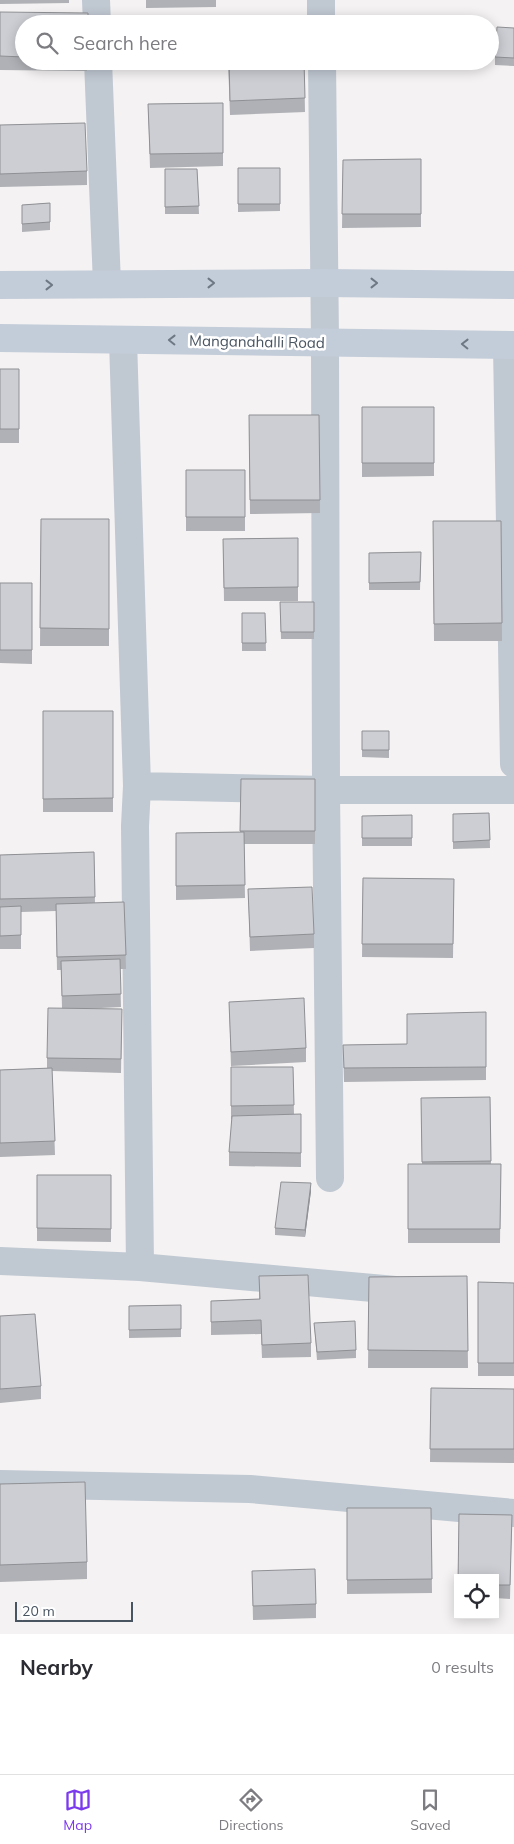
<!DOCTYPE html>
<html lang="en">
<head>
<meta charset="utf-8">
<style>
  body { margin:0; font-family:Mulish,sans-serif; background:#f2f2f3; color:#2b2b33 }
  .controls { position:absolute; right:15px; bottom:15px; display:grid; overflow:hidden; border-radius:0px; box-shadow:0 2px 12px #0003 }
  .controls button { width:45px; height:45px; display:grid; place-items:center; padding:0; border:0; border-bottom:1px solid #e1e1e2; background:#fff; color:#2b2b33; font:25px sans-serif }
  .scale { position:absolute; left:15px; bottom:12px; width:118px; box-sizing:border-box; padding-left:5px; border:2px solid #495461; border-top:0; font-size:14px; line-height:18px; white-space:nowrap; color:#495461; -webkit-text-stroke:4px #fff; paint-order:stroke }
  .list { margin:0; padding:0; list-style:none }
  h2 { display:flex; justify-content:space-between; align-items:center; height:65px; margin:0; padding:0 20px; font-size:21px }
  h2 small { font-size:16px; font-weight:400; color:#7c7c81 }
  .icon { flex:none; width:28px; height:28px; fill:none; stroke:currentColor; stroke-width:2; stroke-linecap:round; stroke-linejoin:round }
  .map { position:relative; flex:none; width:514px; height:1634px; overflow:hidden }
  .search { position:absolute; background:#fff; box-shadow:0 2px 12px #0003; left:15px; right:15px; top:15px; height:55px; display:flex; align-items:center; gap:12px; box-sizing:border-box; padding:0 18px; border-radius:28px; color:#7c7c81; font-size:19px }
  .sheet { height:140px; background:#fff }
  nav { display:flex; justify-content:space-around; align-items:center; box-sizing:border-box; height:70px; border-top:1px solid #e1e1e2; background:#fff; font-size:14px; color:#7c7c81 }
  nav a { display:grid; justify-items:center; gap:2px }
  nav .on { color:#7c3aed }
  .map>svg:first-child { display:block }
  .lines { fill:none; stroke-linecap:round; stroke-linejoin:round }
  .minor { stroke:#c0c8d2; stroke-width:28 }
  .secondary { stroke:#c3ccd9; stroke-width:28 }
  .wall { fill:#afb1b6 }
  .shaded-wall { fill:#8f9094 }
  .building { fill:#ccced4; stroke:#8f9094 }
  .oneway { stroke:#6e7885 }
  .labels { text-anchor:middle; stroke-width:5; stroke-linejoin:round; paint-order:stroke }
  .street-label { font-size:15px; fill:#495461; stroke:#fff }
</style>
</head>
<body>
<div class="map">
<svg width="514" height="1634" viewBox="0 0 514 1634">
  <rect width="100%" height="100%" fill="#f4f2f2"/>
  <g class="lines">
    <path class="minor" d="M 96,0 L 97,24
      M 321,0 L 321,24
      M 98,61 L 107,284
      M 322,61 L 325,342 L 326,790 L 330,1178
      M 123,340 L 137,786 L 135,826 L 140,1267
      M 507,345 L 514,764
      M 137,786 L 326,790 L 514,790
      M 0,1261 L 140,1267 L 395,1290
      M 0,1484 L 250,1489 L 514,1513"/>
    <path class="secondary" d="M 0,285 L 324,283 L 514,285
      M 0,338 L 514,345"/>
  </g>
  <path class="wall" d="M 0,0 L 69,0 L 69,3 L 0,4 Z
    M 146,0 L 216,0 L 216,7 L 146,8 Z
    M 0,12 L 24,24 L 24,61 L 87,61 L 87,71 L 0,70 Z
    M 514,28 L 514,66 L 495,65 L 495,57 Z
    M 228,61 L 304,61 L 305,112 L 230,115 Z
    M 362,61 L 407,61 L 407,65 L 362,64 Z
    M 223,103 L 223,166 L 150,168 L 148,104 Z
    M 0,125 L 87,171 L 87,185 L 0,187 Z
    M 421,159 L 421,227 L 342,228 L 343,160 Z
    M 238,168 L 280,168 L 280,211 L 238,212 Z
    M 165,169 L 197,169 L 199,214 L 165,214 Z
    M 50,203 L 50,230 L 22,232 L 22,205 Z
    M 0,369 L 19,369 L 19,443 L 0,443 Z
    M 362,407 L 434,407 L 434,476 L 362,477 Z
    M 249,415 L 319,415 L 320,513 L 250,514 Z
    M 186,470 L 245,470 L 245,531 L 186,531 Z
    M 41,519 L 109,519 L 109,646 L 40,646 Z
    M 433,521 L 501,521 L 502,641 L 434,641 Z
    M 298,538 L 298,601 L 224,601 L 223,539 Z
    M 421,552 L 420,590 L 369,590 L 369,553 Z
    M 0,583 L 32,583 L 32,664 L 0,663 Z
    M 280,602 L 314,602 L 314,639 L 281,639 Z
    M 242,613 L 265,613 L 266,651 L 242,651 Z
    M 43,711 L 113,711 L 113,812 L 43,812 Z
    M 362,731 L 389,731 L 389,758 L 362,757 Z
    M 241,779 L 315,779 L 315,844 L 244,844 L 245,898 L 176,900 L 176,833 L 240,832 Z
    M 489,813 L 490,848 L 453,849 L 453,814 Z
    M 412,815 L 412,846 L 362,846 L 362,816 Z
    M 94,852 L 95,903 L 124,902 L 126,969 L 120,969 L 121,1007 L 82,1009 L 122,1009 L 121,1073 L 52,1071 L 55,1155 L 0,1157 L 0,1070 L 47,1068 L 47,1058 L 62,1008 L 61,970 L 57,970 L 56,911 L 21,912 L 21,949 L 0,949 L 0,855 Z
    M 363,878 L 454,879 L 453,958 L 362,957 Z
    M 248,889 L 314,934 L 314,948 L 250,951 Z
    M 229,1002 L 306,1048 L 306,1062 L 231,1066 Z
    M 486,1012 L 486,1080 L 344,1082 L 343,1045 L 407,1044 Z
    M 231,1067 L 293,1067 L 294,1114 L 301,1114 L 301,1167 L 229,1166 L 229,1152 L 232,1119 L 231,1119 Z
    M 490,1097 L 491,1164 L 501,1164 L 500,1243 L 408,1243 L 408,1164 L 422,1164 L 421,1098 Z
    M 37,1175 L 111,1175 L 111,1242 L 37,1241 Z
    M 311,1191 L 305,1237 L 275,1235 L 275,1228 Z
    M 259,1276 L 311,1343 L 311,1357 L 262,1358 L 261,1334 L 211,1335 L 211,1301 L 259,1299 Z
    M 467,1276 L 468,1368 L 368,1368 L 369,1277 Z
    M 478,1282 L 514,1283 L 514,1376 L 478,1376 Z
    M 181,1305 L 181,1337 L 129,1338 L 129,1306 Z
    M 0,1316 L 41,1386 L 41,1399 L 0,1403 Z
    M 314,1323 L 356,1350 L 356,1358 L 317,1360 Z
    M 431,1388 L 514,1389 L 514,1463 L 430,1462 Z
    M 0,1484 L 87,1562 L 87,1579 L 0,1582 Z
    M 347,1508 L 431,1508 L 432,1593 L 347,1594 Z
    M 459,1514 L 512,1515 L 510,1599 L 495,1598 L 495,1578 L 458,1578 L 458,1597 L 458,1584 Z
    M 252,1571 L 316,1604 L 316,1618 L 253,1620 Z"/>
  <path class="shaded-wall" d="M 311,1183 L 311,1191 L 305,1237 L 305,1230 Z"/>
  <path class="building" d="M 0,12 L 88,13 L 88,24 L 24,24 L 24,57 L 0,56 Z
    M 497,27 L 514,28 L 514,58 L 495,57 Z
    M 229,61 L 304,61 L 305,98 L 230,101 Z
    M 223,103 L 223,153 L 150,154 L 148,104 Z
    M 85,123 L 87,171 L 0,174 L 0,125 Z
    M 421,159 L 421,214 L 342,214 L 343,160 Z
    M 238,168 L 280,168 L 280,204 L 238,204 Z
    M 165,169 L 197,169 L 199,206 L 165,207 Z
    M 50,203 L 50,222 L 22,224 L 22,205 Z
    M 0,369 L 19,369 L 19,429 L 0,429 Z
    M 362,407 L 434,407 L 434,463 L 362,463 Z
    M 249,415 L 319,415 L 320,500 L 250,500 Z
    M 186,470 L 245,470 L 245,517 L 186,517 Z
    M 41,519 L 109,519 L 109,629 L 40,628 Z
    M 433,521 L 501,521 L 502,623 L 434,624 Z
    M 298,538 L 298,587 L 224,588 L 223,539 Z
    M 421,552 L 420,582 L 369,583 L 369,553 Z
    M 0,583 L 32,583 L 32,650 L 0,650 Z
    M 280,602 L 314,602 L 314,632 L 281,632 Z
    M 242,613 L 265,613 L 266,643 L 242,643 Z
    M 43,711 L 113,711 L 113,798 L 43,799 Z
    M 362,731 L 389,731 L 389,750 L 362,750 Z
    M 241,779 L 315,779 L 315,831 L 240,831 Z
    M 489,813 L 490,840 L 453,842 L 453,814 Z
    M 412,815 L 412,838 L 362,838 L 362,816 Z
    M 244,832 L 245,885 L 176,886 L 176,833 Z
    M 94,852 L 95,897 L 0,899 L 0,855 Z
    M 363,878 L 454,879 L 453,944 L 362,944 Z
    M 312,887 L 314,934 L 250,937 L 248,889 Z
    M 124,902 L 126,955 L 57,957 L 56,904 Z
    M 21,906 L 21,935 L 0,936 L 0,907 Z
    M 120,959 L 121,994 L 62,996 L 61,961 Z
    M 304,998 L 306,1048 L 231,1052 L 229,1002 Z
    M 48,1008 L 122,1009 L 121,1059 L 47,1058 Z
    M 486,1012 L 486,1067 L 344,1068 L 343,1045 L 407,1044 L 407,1014 Z
    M 231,1067 L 293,1067 L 294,1105 L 231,1106 Z
    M 52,1068 L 55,1141 L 0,1143 L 0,1070 Z
    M 490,1097 L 491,1161 L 422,1162 L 421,1098 Z
    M 301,1114 L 301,1153 L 229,1152 L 232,1116 Z
    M 408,1164 L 501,1164 L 500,1229 L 408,1229 Z
    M 37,1175 L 111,1175 L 111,1229 L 37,1228 Z
    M 281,1182 L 311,1183 L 305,1230 L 275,1228 Z
    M 308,1275 L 311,1343 L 262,1345 L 261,1320 L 211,1322 L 211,1301 L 260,1299 L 259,1276 Z
    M 467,1276 L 468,1351 L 368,1350 L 369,1277 Z
    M 478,1282 L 514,1283 L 514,1363 L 478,1363 Z
    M 181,1305 L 181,1329 L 129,1330 L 129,1306 Z
    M 35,1314 L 41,1386 L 0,1389 L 0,1316 Z
    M 355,1321 L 356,1350 L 317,1352 L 314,1323 Z
    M 431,1388 L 514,1389 L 514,1449 L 430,1449 Z
    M 85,1482 L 87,1562 L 0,1565 L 0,1484 Z
    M 347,1508 L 431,1508 L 432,1579 L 347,1580 Z
    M 459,1514 L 512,1515 L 510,1585 L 495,1585 L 495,1578 L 458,1578 L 458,1584 Z
    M 315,1569 L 316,1604 L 253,1606 L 252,1571 Z"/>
  <defs><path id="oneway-chevron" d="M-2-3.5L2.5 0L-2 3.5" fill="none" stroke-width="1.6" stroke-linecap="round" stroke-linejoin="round" transform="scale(1.25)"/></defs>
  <g class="oneway">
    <use href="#oneway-chevron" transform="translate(211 283)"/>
    <use href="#oneway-chevron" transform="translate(374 283)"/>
    <use href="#oneway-chevron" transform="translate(49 285)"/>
    <use href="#oneway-chevron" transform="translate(172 340) rotate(-179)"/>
    <use href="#oneway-chevron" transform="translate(465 344) rotate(-179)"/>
  </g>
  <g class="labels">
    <g class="street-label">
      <text transform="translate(257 342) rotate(1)" y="5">Manganahalli Road</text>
    </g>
  </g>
</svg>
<div class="controls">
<button><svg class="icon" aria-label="locate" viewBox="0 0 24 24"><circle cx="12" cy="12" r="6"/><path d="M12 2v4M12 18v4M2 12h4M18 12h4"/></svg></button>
</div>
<div class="scale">20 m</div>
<div class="search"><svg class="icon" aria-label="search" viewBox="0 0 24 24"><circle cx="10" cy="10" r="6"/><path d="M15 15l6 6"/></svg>Search here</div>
</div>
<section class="sheet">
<h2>Nearby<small>0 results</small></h2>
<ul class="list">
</ul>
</section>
<nav>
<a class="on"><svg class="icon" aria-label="map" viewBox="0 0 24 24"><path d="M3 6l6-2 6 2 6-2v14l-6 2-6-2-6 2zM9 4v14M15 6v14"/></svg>Map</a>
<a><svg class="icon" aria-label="directions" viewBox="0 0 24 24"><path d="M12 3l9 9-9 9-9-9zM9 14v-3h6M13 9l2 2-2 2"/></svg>Directions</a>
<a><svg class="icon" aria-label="saved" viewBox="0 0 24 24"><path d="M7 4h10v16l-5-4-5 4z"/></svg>Saved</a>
</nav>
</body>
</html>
